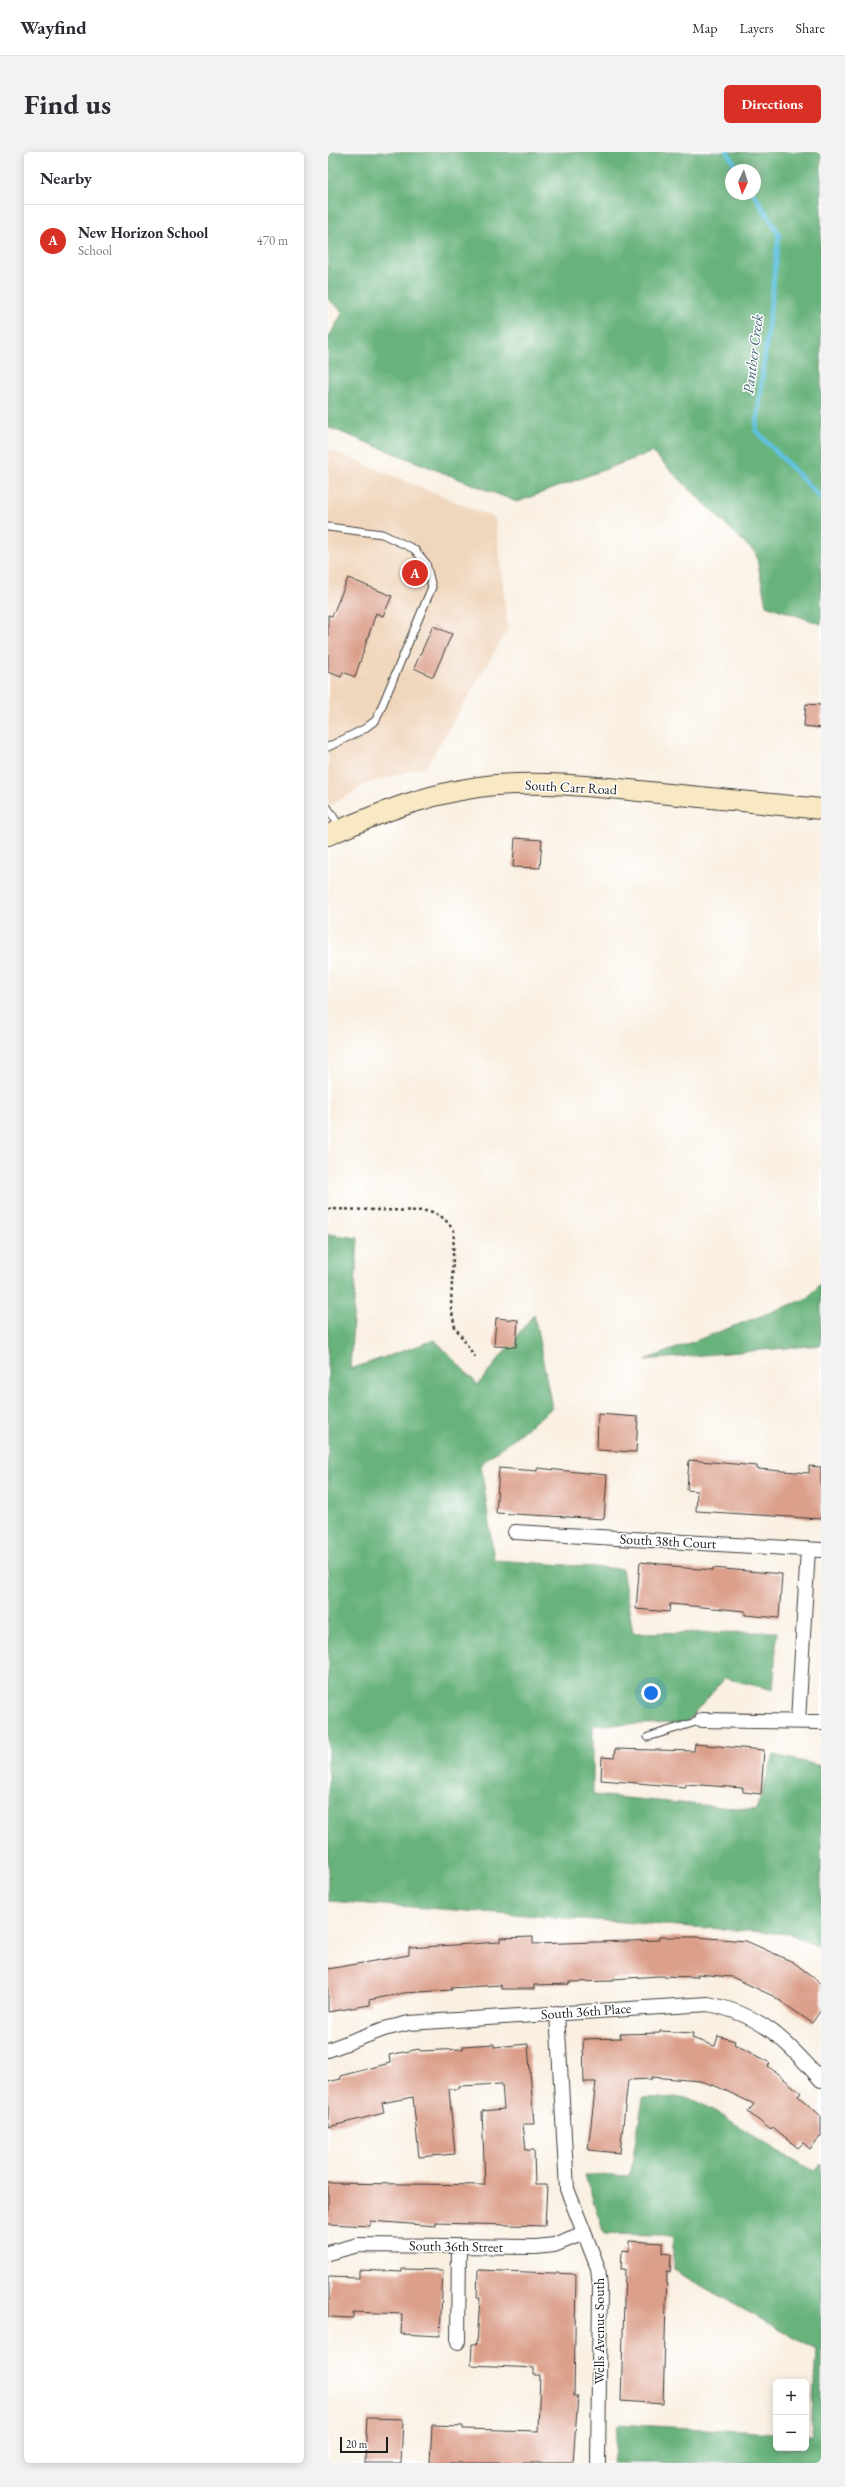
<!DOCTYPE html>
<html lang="en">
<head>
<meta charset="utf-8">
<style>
  body { margin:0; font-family:"EB Garamond",serif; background:#f2f2f3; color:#2b2b33 }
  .controls { position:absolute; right:12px; bottom:12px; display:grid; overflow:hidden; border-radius:6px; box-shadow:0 2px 10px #0003 }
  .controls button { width:36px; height:36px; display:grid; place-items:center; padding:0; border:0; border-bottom:1px solid #e1e1e2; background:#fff; color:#2b2b33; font:20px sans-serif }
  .compass { position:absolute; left:397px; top:12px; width:36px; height:36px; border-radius:50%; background:#fff; box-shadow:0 2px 10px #0003; rotate:184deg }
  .scale { position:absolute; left:12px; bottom:10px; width:48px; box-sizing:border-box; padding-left:4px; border:2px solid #1c1c1c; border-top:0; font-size:11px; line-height:14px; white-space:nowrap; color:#1c1c1c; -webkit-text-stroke:3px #fff; paint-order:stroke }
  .you { position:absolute; left:323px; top:1541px; width:14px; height:14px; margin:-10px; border:3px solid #fff; border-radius:50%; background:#1a73e8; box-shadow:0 0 0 6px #1a73e833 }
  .badge { display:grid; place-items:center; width:26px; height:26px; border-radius:50%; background:#d93025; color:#fff; font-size:13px; font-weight:700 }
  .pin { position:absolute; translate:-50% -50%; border:2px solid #fff; box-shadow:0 1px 4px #0006 }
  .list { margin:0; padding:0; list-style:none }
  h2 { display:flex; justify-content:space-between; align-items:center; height:52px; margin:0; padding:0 16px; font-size:17px }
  h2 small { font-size:13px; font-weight:400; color:#7c7c81 }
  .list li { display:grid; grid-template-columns:26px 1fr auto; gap:12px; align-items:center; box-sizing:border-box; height:72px; padding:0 16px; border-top:1px solid #e1e1e2 }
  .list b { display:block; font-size:15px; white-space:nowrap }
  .list p { margin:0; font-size:13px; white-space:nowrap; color:#7c7c81 }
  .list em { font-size:13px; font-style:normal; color:#7c7c81 }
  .map { position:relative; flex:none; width:493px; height:2311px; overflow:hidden; border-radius:6px }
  header { display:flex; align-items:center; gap:24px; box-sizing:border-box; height:56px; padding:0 20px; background:#fff; border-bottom:1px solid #e1e1e2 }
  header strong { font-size:19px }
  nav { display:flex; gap:22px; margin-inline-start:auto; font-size:14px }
  .intro { display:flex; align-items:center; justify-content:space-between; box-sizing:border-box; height:96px; padding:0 24px }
  h1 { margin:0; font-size:28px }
  .button { padding:10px 18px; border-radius:6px; background:#d93025; color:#fff; font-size:14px; font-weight:700 }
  main { display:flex; gap:24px; padding:0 24px }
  aside { flex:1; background:#fff; border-radius:6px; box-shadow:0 2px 10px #0003 }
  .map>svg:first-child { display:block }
  .built { fill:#f0d6bc }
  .forest { fill:#67b27b; stroke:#42674c; fill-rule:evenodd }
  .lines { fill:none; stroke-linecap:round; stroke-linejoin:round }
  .stream { stroke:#61c1df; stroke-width:5 }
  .building { fill:#db9f8a }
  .lane-casing { stroke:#3d3c3a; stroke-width:9 }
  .street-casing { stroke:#3d3c3a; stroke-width:16 }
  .secondary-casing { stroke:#3d3c3a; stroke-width:22 }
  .path { stroke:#3d3c3a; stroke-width:2.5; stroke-dasharray:3 3; stroke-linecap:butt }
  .lane { stroke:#fff; stroke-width:7 }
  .street { stroke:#fff; stroke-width:14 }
  .secondary { stroke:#f8e8c3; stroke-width:20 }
  .labels { text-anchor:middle; stroke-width:3; stroke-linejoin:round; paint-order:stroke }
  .street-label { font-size:14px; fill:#1c1c1c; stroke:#fff }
  .water-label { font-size:15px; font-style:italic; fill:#385e6a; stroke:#fff }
</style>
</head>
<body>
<header>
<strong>Wayfind</strong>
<nav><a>Map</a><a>Layers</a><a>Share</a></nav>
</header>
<div class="intro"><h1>Find us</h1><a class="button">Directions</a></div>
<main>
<aside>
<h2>Nearby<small></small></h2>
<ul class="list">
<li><span class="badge">A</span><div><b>New Horizon School</b><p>School</p></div><em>470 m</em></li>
</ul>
</aside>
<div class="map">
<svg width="493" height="2311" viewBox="0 0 493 2311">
  <rect width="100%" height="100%" fill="#fff"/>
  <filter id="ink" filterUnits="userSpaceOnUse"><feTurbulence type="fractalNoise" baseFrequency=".025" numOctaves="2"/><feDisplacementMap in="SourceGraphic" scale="8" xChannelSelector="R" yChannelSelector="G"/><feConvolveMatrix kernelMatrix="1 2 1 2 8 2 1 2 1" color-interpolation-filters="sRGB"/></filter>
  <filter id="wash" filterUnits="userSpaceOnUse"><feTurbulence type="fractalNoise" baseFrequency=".012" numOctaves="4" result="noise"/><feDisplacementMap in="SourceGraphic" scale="16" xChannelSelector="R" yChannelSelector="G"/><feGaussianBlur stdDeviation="0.9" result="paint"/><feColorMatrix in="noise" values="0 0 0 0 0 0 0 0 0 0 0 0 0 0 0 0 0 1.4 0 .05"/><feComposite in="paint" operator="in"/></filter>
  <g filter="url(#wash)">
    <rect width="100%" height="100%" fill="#f9f0e2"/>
    <path class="built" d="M 0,297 L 167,366 L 180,477 L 99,614 L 39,632 L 0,655 Z"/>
    <path class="forest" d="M 0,0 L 493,0 L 493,472 L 438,453 L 428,402 L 324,300 L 189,350 L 0,275 L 0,187 L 15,160 L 0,147 ZM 403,18 L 427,18 L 427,42 L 403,42 Z
      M 0,1082 L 30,1086 L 22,1217 L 107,1188 L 150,1233 L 206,1162 L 224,1256 L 153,1312 L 166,1408 L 294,1417 L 305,1481 L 449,1480 L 445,1538 L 397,1526 L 358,1571 L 265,1573 L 265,1643 L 428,1658 L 446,1603 L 493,1614 L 493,1797 L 463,1782 L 0,1749 Z
      M 493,1131 L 493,1193 L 317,1208 L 480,1146 Z
      M 359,1945 C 405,1965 442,2000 488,2019 L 493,2012 L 493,2311 L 285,2311 L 290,2272 L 448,2281 L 448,2296 L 478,2296 L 478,2283 L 483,2283 L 488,2198 L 345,2118 L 345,2085 L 337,2083 L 276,2082 L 257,2023 L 302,2024 L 315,1946 Z"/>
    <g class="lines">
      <path class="stream" d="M 399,0 L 411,18
        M 426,42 L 451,82 L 428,279 L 493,346"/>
    </g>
    <g id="blocks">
      <path class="building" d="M 20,426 L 64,444 L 55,464 L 48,461 L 27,525 L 15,520 L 13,525 L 0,520 L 0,463 L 4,464 Z
        M 105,474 L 124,482 L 105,525 L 86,516 Z
        M 478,552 L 493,553 L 493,576 L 476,574 Z
        M 187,686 L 214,688 L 212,716 L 185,715 Z
        M 168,1166 L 190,1168 L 188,1195 L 166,1194 Z
        M 270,1262 L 310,1265 L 308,1300 L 269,1298 Z
        M 361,1308 L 429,1314 L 429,1317 L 481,1321 L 481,1314 L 493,1315 L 493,1367 L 368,1359 L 369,1339 L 359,1338 Z
        M 171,1316 L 209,1319 L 209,1316 L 279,1323 L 276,1367 L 168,1361 Z
        M 312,1410 L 344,1413 L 344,1415 L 385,1418 L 385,1416 L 454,1422 L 451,1466 L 417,1463 L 417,1459 L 342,1452 L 341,1460 L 308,1457 Z
        M 367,1592 L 436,1598 L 433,1642 L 415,1640 L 415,1636 L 357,1632 L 357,1635 L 273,1628 L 274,1605 L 286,1606 L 287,1597 L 366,1599 Z
        M 205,1785 L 205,1792 L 331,1788 L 331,1785 L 368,1785 L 418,1789 L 465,1810 L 493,1831 L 493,1858 L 484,1871 L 445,1844 L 404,1825 L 369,1822 L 370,1825 L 331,1824 L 285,1827 L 285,1829 L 241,1830 L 241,1832 L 206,1833 L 206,1837 L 173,1837 L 173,1833 L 123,1836 L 124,1838 L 76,1841 L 41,1848 L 42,1853 L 0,1860 L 0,1817 L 81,1803 L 81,1796 L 172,1790 L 172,1786 Z
        M 332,1879 L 365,1881 L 364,1886 L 387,1894 L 390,1884 L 407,1889 L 406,1892 L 442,1911 L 440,1914 L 473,1941 L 470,1944 L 493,1964 L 493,1984 L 482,1997 L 475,1991 L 470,1996 L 445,1975 L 443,1978 L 420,1960 L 426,1952 L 390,1935 L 372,1929 L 323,1925 L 324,1927 L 300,1928 L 292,2001 L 260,1998 L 268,1930 L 256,1930 L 255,1887 L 293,1886 L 292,1882 L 332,1881 Z
        M 166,1892 L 166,1895 L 200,1892 L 206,1972 L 195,1972 L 198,1998 L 206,1998 L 207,2033 L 219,2033 L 217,2074 L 108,2071 L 108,2074 L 42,2069 L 42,2074 L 0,2072 L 0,2031 L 157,2033 L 154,1959 L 176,1957 L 174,1932 L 131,1934 L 131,1937 L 121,1937 L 127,2002 L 91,2005 L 85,1945 L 54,1951 L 56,1961 L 0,1975 L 0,1930 L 13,1927 L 12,1924 L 62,1911 L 61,1903 L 91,1897 L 92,1899 L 135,1897 L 135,1894 Z
        M 301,2089 L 335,2091 L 335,2101 L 343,2102 L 342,2120 L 339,2119 L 335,2252 L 293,2249 L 297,2117 L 293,2117 L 294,2098 L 301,2099 Z
        M 74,2117 L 115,2118 L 112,2184 L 73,2182 L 74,2162 L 25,2160 L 25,2166 L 0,2165 L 0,2125 L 31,2126 L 31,2118 L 74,2120 Z
        M 150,2118 L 248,2122 L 246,2244 L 250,2244 L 245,2311 L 102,2311 L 104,2273 L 135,2274 L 135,2277 L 210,2279 L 212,2223 L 206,2223 L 206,2216 L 143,2213 L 144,2192 L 149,2192 L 152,2146 L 149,2146 Z
        M 39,2266 L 75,2267 L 73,2311 L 37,2311 Z"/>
    </g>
  </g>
  <g filter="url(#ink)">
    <use href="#blocks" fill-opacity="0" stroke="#3d3c3a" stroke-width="1"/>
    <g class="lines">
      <defs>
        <path id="lane" d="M 0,375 L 54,382 L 86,397 L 98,411 L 104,435 L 48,568 L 36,577 L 0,595
          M 0,656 L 13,677
          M 320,1585 L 374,1568"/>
        <path id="street" d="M 187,1380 L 493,1398
          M 374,1568 L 493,1570
          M 470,1569 L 480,1397
          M 229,1861 L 239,2037 L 270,2116 L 272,2135 L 270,2311
          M 0,1898 L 56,1877 L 81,1871 L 380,1852 C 433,1862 459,1889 493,1928
          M 0,2101 L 30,2093 L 208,2095 L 226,2093 L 256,2081
          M 130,2190 L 131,2094"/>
        <path id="secondary" d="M 0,683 C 53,660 109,638 167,633 C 218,629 271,635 321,640 C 379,646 436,651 493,657"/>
      </defs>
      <use href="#lane" class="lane-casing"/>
      <use href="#street" class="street-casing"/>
      <use href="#secondary" class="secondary-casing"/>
      <path class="path" d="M 0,1057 L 101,1059 C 113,1062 119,1069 126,1079 L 123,1156 L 127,1175 L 147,1205"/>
      <use href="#lane" class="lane"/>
      <use href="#street" class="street"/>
      <use href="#secondary" class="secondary"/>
    </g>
  </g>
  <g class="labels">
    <g class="street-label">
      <text transform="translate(243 635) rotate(3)" y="5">South Carr Road</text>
      <text transform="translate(340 1389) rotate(3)" y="5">South 38th Court</text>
      <text transform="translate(258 1859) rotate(-4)" y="5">South 36th Place</text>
      <text transform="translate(128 2094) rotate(1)" y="5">South 36th Street</text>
      <text transform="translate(271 2179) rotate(-90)" y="5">Wells Avenue South</text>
    </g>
    <g class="water-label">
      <text transform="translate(425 202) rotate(-83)" y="5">Panther Creek</text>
    </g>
  </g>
</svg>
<div class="controls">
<button>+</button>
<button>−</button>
</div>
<svg class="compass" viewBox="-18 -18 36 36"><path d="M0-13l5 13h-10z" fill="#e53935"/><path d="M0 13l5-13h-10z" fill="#7c7c81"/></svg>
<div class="scale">20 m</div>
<div class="you"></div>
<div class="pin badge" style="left:87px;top:421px">A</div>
</div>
</main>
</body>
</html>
